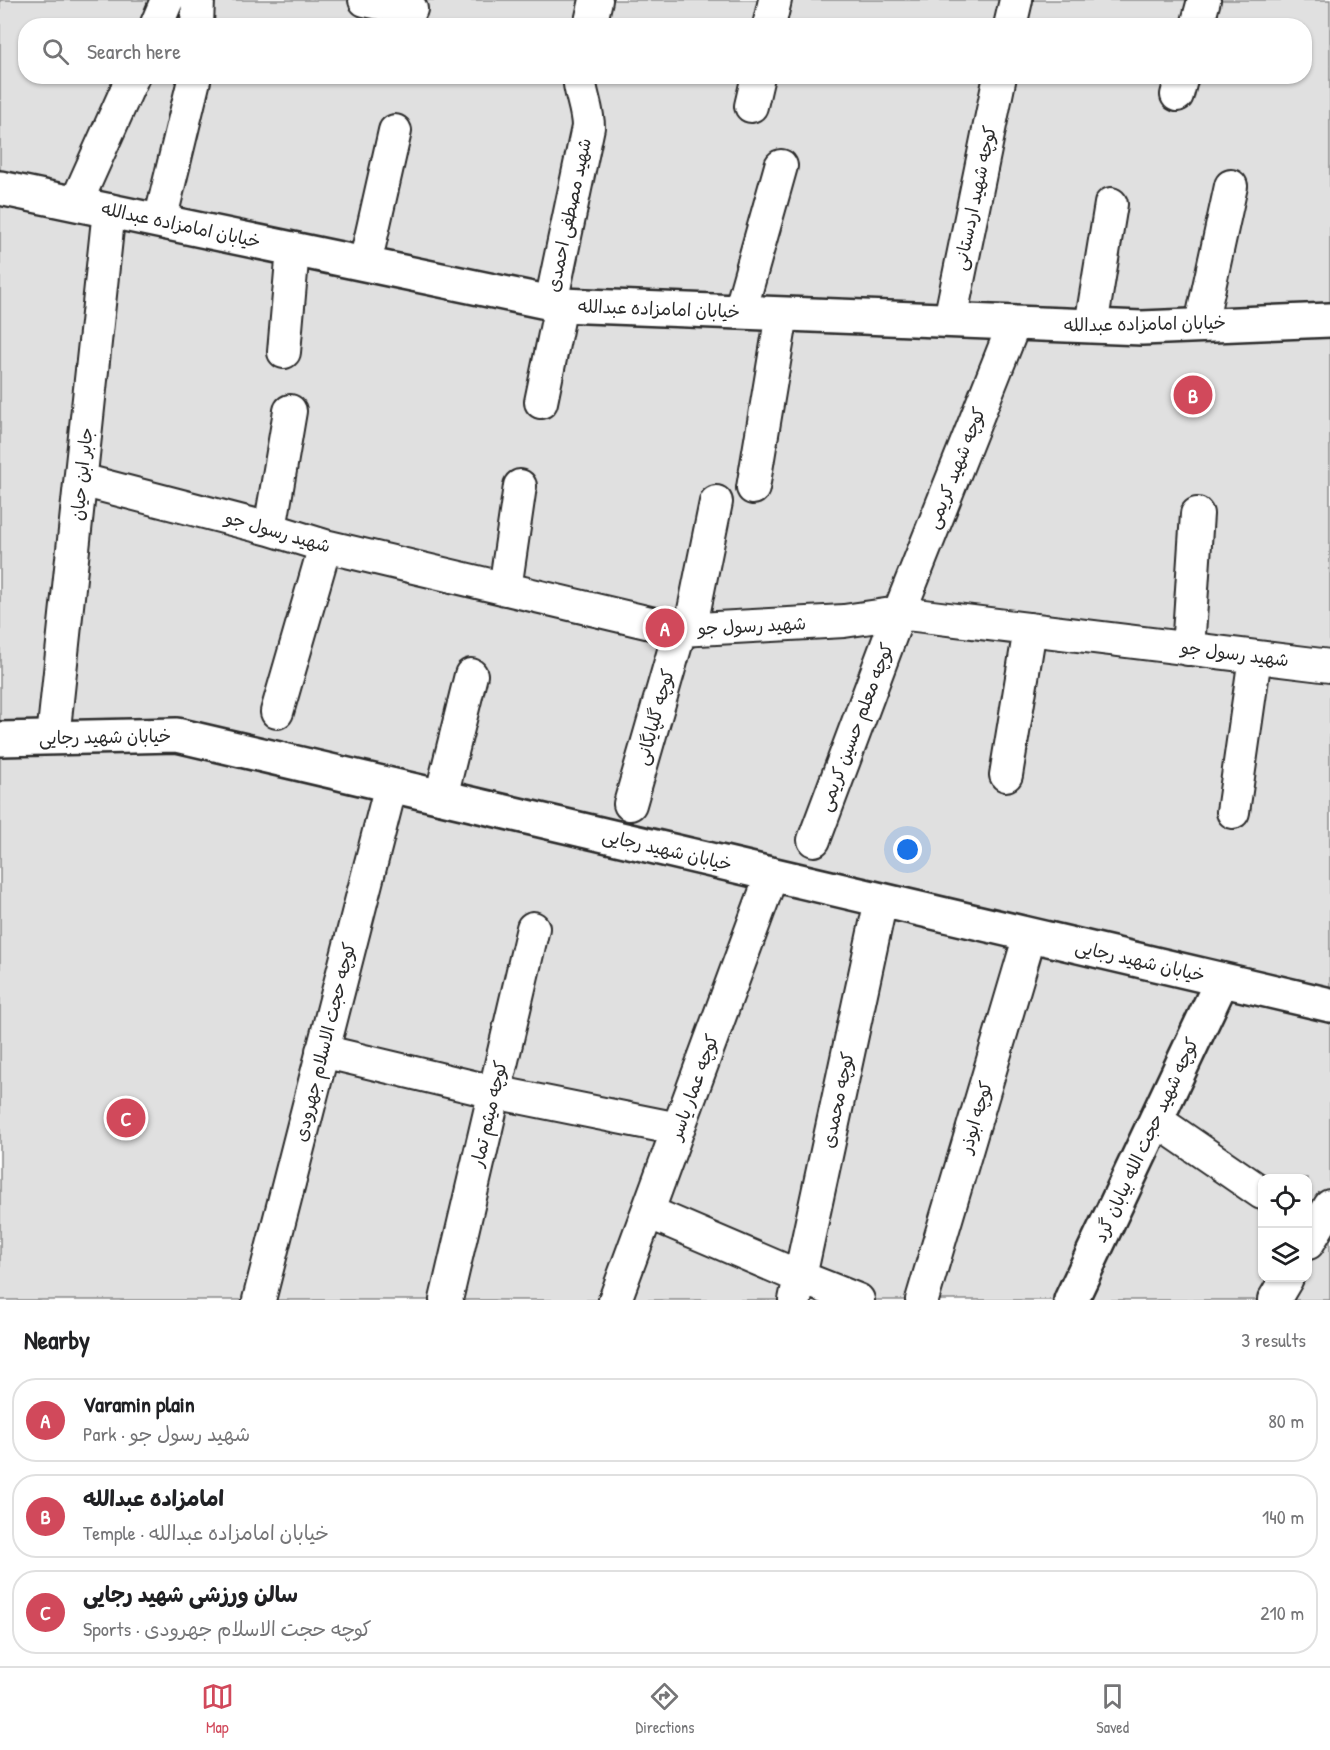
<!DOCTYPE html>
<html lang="en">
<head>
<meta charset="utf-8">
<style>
  body { margin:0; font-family:"Patrick Hand","Playpen Sans Arabic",sans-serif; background:#f2f2f2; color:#202124 }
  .controls { position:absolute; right:18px; bottom:18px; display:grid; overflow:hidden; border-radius:12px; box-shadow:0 2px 4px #0004 }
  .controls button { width:54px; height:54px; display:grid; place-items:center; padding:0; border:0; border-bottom:2px solid #e0e0e0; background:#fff; color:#202124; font:30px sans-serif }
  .you { position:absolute; left:908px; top:850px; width:21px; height:21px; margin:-15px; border:4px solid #fff; border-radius:50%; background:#1a73e8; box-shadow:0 0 0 9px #1a73e833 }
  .badge { display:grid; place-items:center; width:39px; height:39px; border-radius:50%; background:#d1495b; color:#fff; font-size:20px; font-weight:700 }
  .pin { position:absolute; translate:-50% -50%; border:3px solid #fff; box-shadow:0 2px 6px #0006 }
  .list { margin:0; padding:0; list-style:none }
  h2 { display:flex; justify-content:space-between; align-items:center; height:78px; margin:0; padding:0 24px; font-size:26px }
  h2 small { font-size:20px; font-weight:400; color:#757577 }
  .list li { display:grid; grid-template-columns:39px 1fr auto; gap:18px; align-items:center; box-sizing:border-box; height:84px; margin:0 12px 12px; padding:0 12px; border:2px solid #e0e0e0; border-radius:24px }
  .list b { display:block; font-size:22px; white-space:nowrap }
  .list p { margin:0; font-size:20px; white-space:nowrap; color:#757577 }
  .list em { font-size:20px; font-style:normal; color:#757577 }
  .icon { flex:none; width:33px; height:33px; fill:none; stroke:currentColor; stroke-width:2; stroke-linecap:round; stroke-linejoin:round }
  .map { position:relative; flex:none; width:1330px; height:1300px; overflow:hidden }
  .search { position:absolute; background:#fff; box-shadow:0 2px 4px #0004; left:18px; right:18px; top:18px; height:66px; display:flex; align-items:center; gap:15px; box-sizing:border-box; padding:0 21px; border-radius:24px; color:#757577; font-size:22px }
  .sheet { height:366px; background:#fff }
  nav { display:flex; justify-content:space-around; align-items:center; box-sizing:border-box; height:84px; border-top:2px solid #e0e0e0; background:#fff; font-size:16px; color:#757577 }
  nav a { display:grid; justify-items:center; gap:3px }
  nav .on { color:#d1495b }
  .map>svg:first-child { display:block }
  .green { fill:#e0e0e0; stroke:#868686; stroke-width:1.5; fill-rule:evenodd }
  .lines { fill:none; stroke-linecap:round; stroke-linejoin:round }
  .street-casing { stroke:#2b2b2b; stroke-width:36 }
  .secondary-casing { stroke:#2b2b2b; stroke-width:38 }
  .street { stroke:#fff; stroke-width:32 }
  .secondary { stroke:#fff; stroke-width:33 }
  .labels { text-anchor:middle; stroke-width:4.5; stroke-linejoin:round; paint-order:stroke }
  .street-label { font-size:18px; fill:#2b2b2b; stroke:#fff }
</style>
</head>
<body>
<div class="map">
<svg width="1330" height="1300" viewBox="0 0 1330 1300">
  <rect width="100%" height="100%" fill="#fff"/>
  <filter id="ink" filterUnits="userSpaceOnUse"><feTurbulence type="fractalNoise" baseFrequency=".0167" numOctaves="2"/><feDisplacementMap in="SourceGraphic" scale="12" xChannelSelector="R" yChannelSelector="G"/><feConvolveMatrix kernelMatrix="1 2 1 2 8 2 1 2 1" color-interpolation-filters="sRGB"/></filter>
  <g filter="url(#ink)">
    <path class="green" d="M 0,0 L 1330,0 L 1330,1300 L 0,1300 ZM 26,26 L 1304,26 L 1304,76 L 26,76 ZM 1262,1178 L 1308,1178 L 1308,1278 L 1262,1278 Z"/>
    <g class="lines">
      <defs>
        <path id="street" d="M 365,0 L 411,9
          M 156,26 L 167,0
          M 197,26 L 198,0
          M 590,26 L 596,0
          M 769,26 L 775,0
          M 1010,26 L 1016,0
          M 1197,26 L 1204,0
          M 1177,95 L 1182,76
          M 751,106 L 758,76
          M 76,203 L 133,76
          M 160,221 L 195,76
          M 365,264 L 395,131
          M 551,303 L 588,127 C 588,109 580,94 579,76
          M 740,312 L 781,166
          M 950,320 L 1000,76
          M 1201,324 L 1231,186
          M 1091,326 L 1111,204
          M 284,352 L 293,249
          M 541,402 L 561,305
          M 81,480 L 270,529 L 325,546 L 680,630 L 844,621 L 899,613 L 1330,666
          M 753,488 L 782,314
          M 270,529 L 290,411
          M 505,589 L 520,486
          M 690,630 L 716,502
          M 1188,649 L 1197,514
          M 277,712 L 325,546
          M 53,738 L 109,210
          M 1006,775 L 1030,629
          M 441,797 L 471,675
          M 630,804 L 680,630
          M 1233,812 L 1255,657
          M 814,840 L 899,613 L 1014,324
          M 322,1051 L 494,1092 L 678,1129
          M 1156,1120 L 1262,1193
          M 648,1212 L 800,1277 L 858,1300
          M 1308,1243 L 1330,1206
          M 259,1300 L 391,785
          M 446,1300 L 533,928
          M 615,1300 L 772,874
          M 795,1300 L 881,900
          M 922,1300 L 1030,935
          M 1274,1300 L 1287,1278"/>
        <path id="secondary" d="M 0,188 L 561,305 L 1142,328 L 1330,320
          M 0,739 L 177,735 L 1330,1005
          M 1071,1300 L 1222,980"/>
      </defs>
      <use href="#street" class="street-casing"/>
      <use href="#secondary" class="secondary-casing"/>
      <use href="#street" class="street"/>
      <use href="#secondary" class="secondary"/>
    </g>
  </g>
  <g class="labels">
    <g class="street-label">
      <text transform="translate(975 198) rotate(-78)" y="6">کوچه شهید اردستانی</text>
      <text transform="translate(569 215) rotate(-78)" y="6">شهید مصطفی احمدی</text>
      <text transform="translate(181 225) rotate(12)" y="6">خیابان امامزاده عبدالله</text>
      <text transform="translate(659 309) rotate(2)" y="6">خیابان امامزاده عبدالله</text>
      <text transform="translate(1145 324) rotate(-1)" y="6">خیابان امامزاده عبدالله</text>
      <text transform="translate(956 468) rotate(-68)" y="6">کوچه شهید کریمی</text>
      <text transform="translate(82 474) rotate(-84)" y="6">جابر ابن حیان</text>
      <text transform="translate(278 532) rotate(16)" y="6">شهید رسول جو</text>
      <text transform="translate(752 626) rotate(-3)" y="6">شهید رسول جو</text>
      <text transform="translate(1235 654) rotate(7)" y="6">شهید رسول جو</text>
      <text transform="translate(655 717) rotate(-74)" y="6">کوچه گلپایگانی</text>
      <text transform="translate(856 727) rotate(-69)" y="6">کوچه معلم حسین کریمی</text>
      <text transform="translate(105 737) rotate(-1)" y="6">خیابان شهید رجایی</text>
      <text transform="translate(667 850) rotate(13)" y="6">خیابان شهید رجایی</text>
      <text transform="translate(1140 961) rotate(13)" y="6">خیابان شهید رجایی</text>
      <text transform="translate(325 1042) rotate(-76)" y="6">کوچه حجت الاسلام جهرودی</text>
      <text transform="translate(694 1087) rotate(-70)" y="6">کوچه عمار یاسر</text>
      <text transform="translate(838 1100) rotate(-78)" y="6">کوچه محمدی</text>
      <text transform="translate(489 1114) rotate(-77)" y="6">کوچه میثم تمار</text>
      <text transform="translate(976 1117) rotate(-73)" y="6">کوچه ابوذر</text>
      <text transform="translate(1146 1140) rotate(-65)" y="6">کوچه شهید حجت الله بیابان گرد</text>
    </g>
  </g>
</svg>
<div class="controls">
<button><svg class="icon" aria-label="locate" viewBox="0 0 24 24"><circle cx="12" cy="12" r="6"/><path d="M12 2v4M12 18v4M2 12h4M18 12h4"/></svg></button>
<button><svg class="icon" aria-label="layers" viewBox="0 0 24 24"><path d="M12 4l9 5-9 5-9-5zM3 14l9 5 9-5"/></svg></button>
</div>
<div class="you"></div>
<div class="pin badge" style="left:665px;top:628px">A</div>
<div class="pin badge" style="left:1193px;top:395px">B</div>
<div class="pin badge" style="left:126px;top:1118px">C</div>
<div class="search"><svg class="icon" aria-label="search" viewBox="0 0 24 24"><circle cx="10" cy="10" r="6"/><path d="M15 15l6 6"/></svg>Search here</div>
</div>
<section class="sheet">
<h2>Nearby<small>3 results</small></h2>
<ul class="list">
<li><span class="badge">A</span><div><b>Varamin plain</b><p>Park · شهید رسول جو</p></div><em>80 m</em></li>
<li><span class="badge">B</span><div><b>امامزاده عبدالله</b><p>Temple · خیابان امامزاده عبدالله</p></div><em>140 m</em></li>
<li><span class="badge">C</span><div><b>سالن ورزشی شهید رجایی</b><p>Sports · کوچه حجت الاسلام جهرودی</p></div><em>210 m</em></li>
</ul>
</section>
<nav>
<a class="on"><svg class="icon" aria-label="map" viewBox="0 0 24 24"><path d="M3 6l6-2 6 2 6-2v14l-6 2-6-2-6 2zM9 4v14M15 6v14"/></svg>Map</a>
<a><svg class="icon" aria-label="directions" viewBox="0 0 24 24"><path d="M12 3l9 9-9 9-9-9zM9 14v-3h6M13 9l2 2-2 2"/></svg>Directions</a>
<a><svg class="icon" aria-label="saved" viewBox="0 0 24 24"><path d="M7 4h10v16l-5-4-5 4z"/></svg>Saved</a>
</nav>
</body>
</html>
